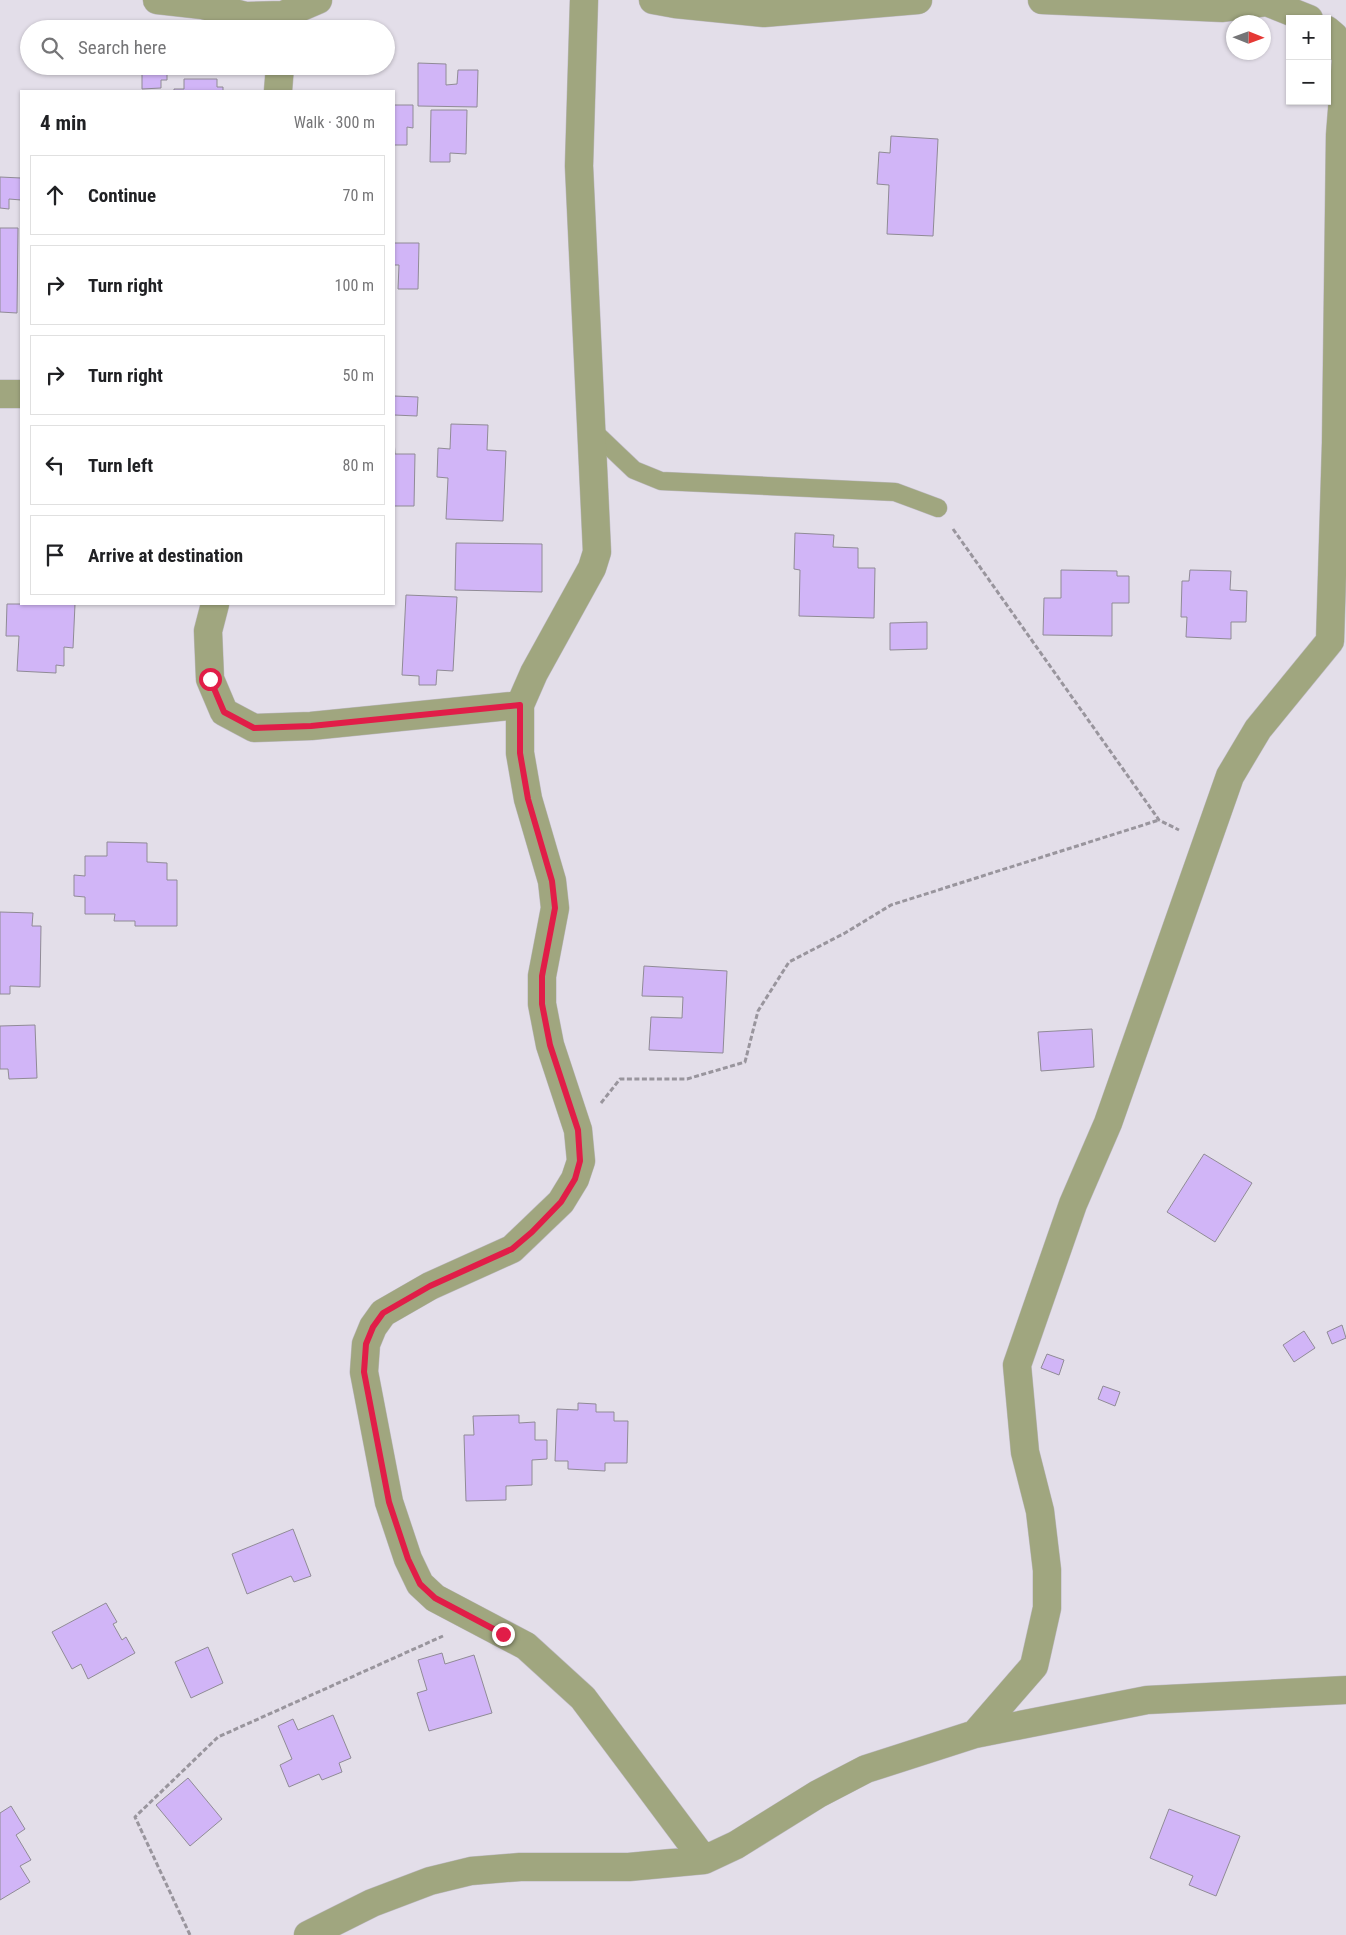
<!DOCTYPE html>
<html lang="en">
<head>
<meta charset="utf-8">
<style>
  body { margin:0; font-family:"Roboto Condensed",sans-serif; background:#f6f6f6; color:#202124 }
  .controls { position:absolute; right:15px; top:15px; display:grid; overflow:hidden; border-radius:0px; box-shadow:0 1px 4px #0004 }
  .controls button { width:45px; height:45px; display:grid; place-items:center; padding:0; border:0; border-bottom:1px solid #e0e0e0; background:#fff; color:#202124; font:25px sans-serif }
  .compass { position:absolute; left:1226px; top:15px; width:45px; height:45px; border-radius:50%; background:#fff; box-shadow:0 1px 4px #0004; rotate:91deg }
  .stop { position:absolute; width:15px; height:15px; margin:-11px; border:4px solid #e11d48; border-radius:50%; background:#fff }
  .stop.end { background:#e11d48; border-color:#fff; box-shadow:0 1px 5px #0008 }
  .list { margin:0; padding:0; list-style:none }
  h2 { display:flex; justify-content:space-between; align-items:center; height:65px; margin:0; padding:0 20px; font-size:21px }
  h2 small { font-size:16px; font-weight:400; color:#757577 }
  .list li { display:grid; grid-template-columns:32px 1fr auto; gap:15px; align-items:center; box-sizing:border-box; height:80px; margin:0 10px 10px; padding:0 10px; border:1px solid #e0e0e0; border-radius:0px }
  .list b { display:block; font-size:19px; white-space:nowrap }
  .list em { font-size:16px; font-style:normal; color:#757577 }
  .icon { flex:none; width:28px; height:28px; fill:none; stroke:currentColor; stroke-width:2; stroke-linecap:round; stroke-linejoin:round }
  .map { position:relative; flex:none; width:1346px; height:1935px; overflow:hidden }
  .search { position:absolute; background:#fff; box-shadow:0 1px 4px #0004; left:20px; top:20px; width:375px; height:55px; display:flex; align-items:center; gap:12px; box-sizing:border-box; padding:0 18px; border-radius:28px; color:#757577; font-size:19px }
  .panel { position:absolute; background:#fff; box-shadow:0 1px 4px #0004; left:20px; top:90px; width:375px; height:515px; border-radius:0px }
  .map>svg:first-child { display:block }
  .building { fill:#d1b5f7; stroke:#908b96 }
  .lines { fill:none; stroke-linecap:round; stroke-linejoin:round }
  .service-casing { stroke:#bebac3; stroke-width:19 }
  .minor-casing { stroke:#bebac3; stroke-width:29 }
  .path { stroke:#99959d; stroke-width:3; stroke-dasharray:5 2.5; stroke-linecap:butt }
  .service { stroke:#a0a67f; stroke-width:18 }
  .minor { stroke:#a0a67f; stroke-width:28 }
  .route { stroke:#e11d48; stroke-width:6 }
</style>
</head>
<body>
<div class="map">
<svg width="1346" height="1935" viewBox="0 0 1346 1935">
  <rect width="100%" height="100%" fill="#e3dee9"/>
  <path class="building" d="M 418,63 L 446,64 L 446,85 L 457,84 L 458,70 L 478,70 L 477,107 L 418,106 Z
    M 142,66 L 167,66 L 167,80 L 161,80 L 161,88 L 142,89 Z
    M 184,79 L 217,79 L 217,87 L 223,87 L 223,91 L 174,91 L 174,89 L 184,89 Z
    M 394,105 L 413,105 L 413,128 L 407,127 L 407,145 L 394,145 L 394,161 Z
    M 431,110 L 467,110 L 466,154 L 450,153 L 450,162 L 430,162 Z
    M 891,136 L 938,139 L 933,236 L 887,234 L 889,185 L 877,184 L 879,152 L 890,153 Z
    M 0,177 L 21,178 L 21,200 L 9,199 L 9,209 L 0,208 Z
    M 0,228 L 18,228 L 17,313 L 0,312 Z
    M 394,243 L 419,243 L 418,289 L 398,289 L 399,265 L 394,265 Z
    M 394,396 L 418,397 L 417,416 L 394,415 Z
    M 451,424 L 488,425 L 487,450 L 506,451 L 503,521 L 446,519 L 448,478 L 437,477 L 438,448 L 450,449 Z
    M 394,440 L 395,454 L 415,454 L 414,506 L 394,506 Z
    M 795,533 L 834,535 L 833,547 L 858,548 L 858,568 L 875,568 L 874,618 L 799,616 L 800,570 L 794,569 Z
    M 456,543 L 542,544 L 542,592 L 455,590 Z
    M 1061,570 L 1117,571 L 1117,576 L 1129,576 L 1129,603 L 1112,603 L 1112,636 L 1043,635 L 1044,598 L 1061,598 Z
    M 1190,570 L 1231,571 L 1230,590 L 1247,591 L 1246,622 L 1231,622 L 1231,639 L 1186,637 L 1187,617 L 1181,617 L 1182,581 L 1189,581 Z
    M 406,595 L 457,597 L 453,671 L 437,670 L 436,685 L 419,685 L 419,676 L 402,675 Z
    M 7,604 L 75,604 L 73,648 L 64,647 L 64,666 L 56,665 L 56,673 L 17,671 L 19,636 L 6,636 Z
    M 927,622 L 927,649 L 890,650 L 890,623 Z
    M 107,842 L 147,843 L 147,862 L 167,863 L 167,880 L 177,880 L 177,926 L 135,926 L 135,921 L 114,921 L 115,914 L 85,914 L 85,897 L 74,896 L 74,875 L 85,876 L 85,856 L 107,856 Z
    M 0,912 L 33,913 L 32,926 L 41,926 L 40,987 L 10,986 L 10,994 L 0,994 Z
    M 644,966 L 727,971 L 723,1053 L 649,1050 L 651,1017 L 682,1018 L 683,997 L 642,996 Z
    M 35,1025 L 37,1078 L 9,1079 L 8,1069 L 0,1069 L 0,1026 Z
    M 1092,1029 L 1094,1067 L 1041,1071 L 1038,1032 Z
    M 1204,1154 L 1252,1183 L 1215,1242 L 1167,1212 Z
    M 1342,1325 L 1346,1338 L 1332,1344 L 1327,1332 Z
    M 1304,1331 L 1315,1348 L 1294,1362 L 1283,1345 Z
    M 1047,1354 L 1064,1360 L 1059,1375 L 1041,1368 Z
    M 1103,1386 L 1120,1392 L 1115,1406 L 1098,1399 Z
    M 578,1403 L 596,1404 L 596,1412 L 614,1412 L 614,1421 L 628,1421 L 627,1463 L 605,1463 L 605,1471 L 568,1469 L 568,1461 L 555,1461 L 557,1409 L 578,1410 Z
    M 519,1415 L 519,1423 L 535,1422 L 535,1440 L 547,1440 L 547,1459 L 532,1460 L 532,1485 L 506,1486 L 506,1500 L 466,1501 L 464,1435 L 474,1435 L 473,1416 Z
    M 293,1529 L 311,1576 L 294,1582 L 291,1576 L 247,1594 L 232,1554 Z
    M 106,1603 L 117,1622 L 113,1624 L 122,1640 L 126,1637 L 135,1653 L 88,1679 L 81,1664 L 72,1669 L 52,1632 Z
    M 208,1647 L 223,1683 L 191,1698 L 175,1662 Z
    M 442,1653 L 445,1664 L 474,1655 L 492,1713 L 429,1731 L 417,1693 L 427,1690 L 418,1660 Z
    M 333,1715 L 351,1758 L 339,1763 L 342,1772 L 322,1780 L 319,1774 L 289,1787 L 280,1765 L 292,1759 L 278,1726 L 293,1719 L 298,1730 Z
    M 188,1778 L 222,1819 L 190,1846 L 156,1805 Z
    M 11,1806 L 25,1829 L 16,1835 L 31,1860 L 20,1866 L 30,1882 L 0,1900 L 0,1813 Z
    M 1169,1809 L 1240,1836 L 1216,1896 L 1189,1885 L 1193,1876 L 1150,1858 Z"/>
  <g class="lines">
    <defs>
      <path id="service" d="M 591,429 L 634,470 L 661,481 L 895,492 L 938,508"/>
      <path id="minor" d="M 157,0 L 202,5 L 246,16 L 283,15 L 318,0
        M 584,0 L 579,166 L 597,552 L 592,568 L 534,673 L 520,705 L 520,753 L 528,799 L 552,881 L 555,908 L 542,976 L 542,1004 L 550,1045 L 578,1130 L 581,1161 L 575,1179 L 561,1202 L 512,1249 L 430,1286 L 383,1313 L 373,1327 L 366,1344 L 364,1372 L 389,1502 L 408,1559 L 420,1584 L 435,1598 L 526,1646 L 583,1698 L 704,1860
        M 653,0 L 675,4 L 764,13 L 918,0
        M 1042,0 L 1223,8 L 1282,0
        M 1269,3 L 1309,19
        M 1327,30 L 1334,36 L 1346,57
        M 278,91 L 280,66
        M 0,394 L 21,394
        M 215,604 L 208,631 L 210,679 L 224,712 L 254,728 L 311,726 L 520,705
        M 975,1734 L 1034,1666 L 1047,1608 L 1047,1570 L 1040,1511 L 1025,1452 L 1017,1365 L 1073,1204 L 1108,1123 L 1230,776 L 1258,729 L 1330,641 L 1336,443 L 1340,135 L 1346,59
        M 308,1935 L 372,1903 L 430,1881 L 471,1871 L 520,1867 L 629,1867 L 704,1860 L 736,1845 L 818,1794 L 866,1769 L 975,1734 L 1147,1700 L 1346,1690"/>
    </defs>
    <use href="#service" class="service-casing"/>
    <use href="#minor" class="minor-casing"/>
    <path class="path" d="M 953,529 L 1159,820 L 1179,830
      M 601,1103 L 620,1079 L 687,1079 L 745,1062 L 758,1011 L 789,962 L 845,933 L 891,905 L 1159,820
      M 190,1935 L 135,1817 L 218,1737 L 443,1636"/>
    <use href="#service" class="service"/>
    <use href="#minor" class="minor"/>
  </g>
  <g class="lines">
    <path class="route" d="M 210,679 L 224,712 L 254,728 L 311,726 L 520,705 L 520,753 L 528,799 L 552,881 L 555,908 L 542,976 L 542,1004 L 550,1045 L 578,1130 L 580,1161 L 575,1179 L 561,1202 L 532,1232 L 512,1249 L 430,1286 L 383,1313 L 373,1327 L 366,1344 L 364,1372 L 389,1502 L 408,1559 L 420,1584 L 435,1598 L 503,1634"/>
  </g>
</svg>
<div class="controls">
<button>+</button>
<button>−</button>
</div>
<svg class="compass" viewBox="-18 -18 36 36"><path d="M0-13l5 13h-10z" fill="#e53935"/><path d="M0 13l5-13h-10z" fill="#757577"/></svg>
<div class="stop" style="left:210px;top:679px"></div>
<div class="stop end" style="left:503px;top:1634px"></div>
<div class="search"><svg class="icon" aria-label="search" viewBox="0 0 24 24"><circle cx="10" cy="10" r="6"/><path d="M15 15l6 6"/></svg>Search here</div>
<section class="panel">
<h2>4 min<small>Walk · 300 m</small></h2>
<ul class="list">
<li><svg class="icon" aria-label="ahead" viewBox="0 0 24 24"><path d="M12 20V5M6 11l6-6 6 6"/></svg><div><b>Continue</b></div><em>70 m</em></li>
<li><svg class="icon" aria-label="right" viewBox="0 0 24 24"><path d="M7 20v-9h11M14 6l5 5-5 5"/></svg><div><b>Turn right</b></div><em>100 m</em></li>
<li><svg class="icon" aria-label="right" viewBox="0 0 24 24"><path d="M7 20v-9h11M14 6l5 5-5 5"/></svg><div><b>Turn right</b></div><em>50 m</em></li>
<li><svg class="icon" aria-label="left" viewBox="0 0 24 24"><path d="M17 20v-9H6M10 6l-5 5 5 5"/></svg><div><b>Turn left</b></div><em>80 m</em></li>
<li><svg class="icon" aria-label="arrive" viewBox="0 0 24 24"><path d="M6 21V4h12l-3 4 3 4H6"/></svg><div><b>Arrive at destination</b></div></li>
</ul>
</section>
</div>
</body>
</html>
